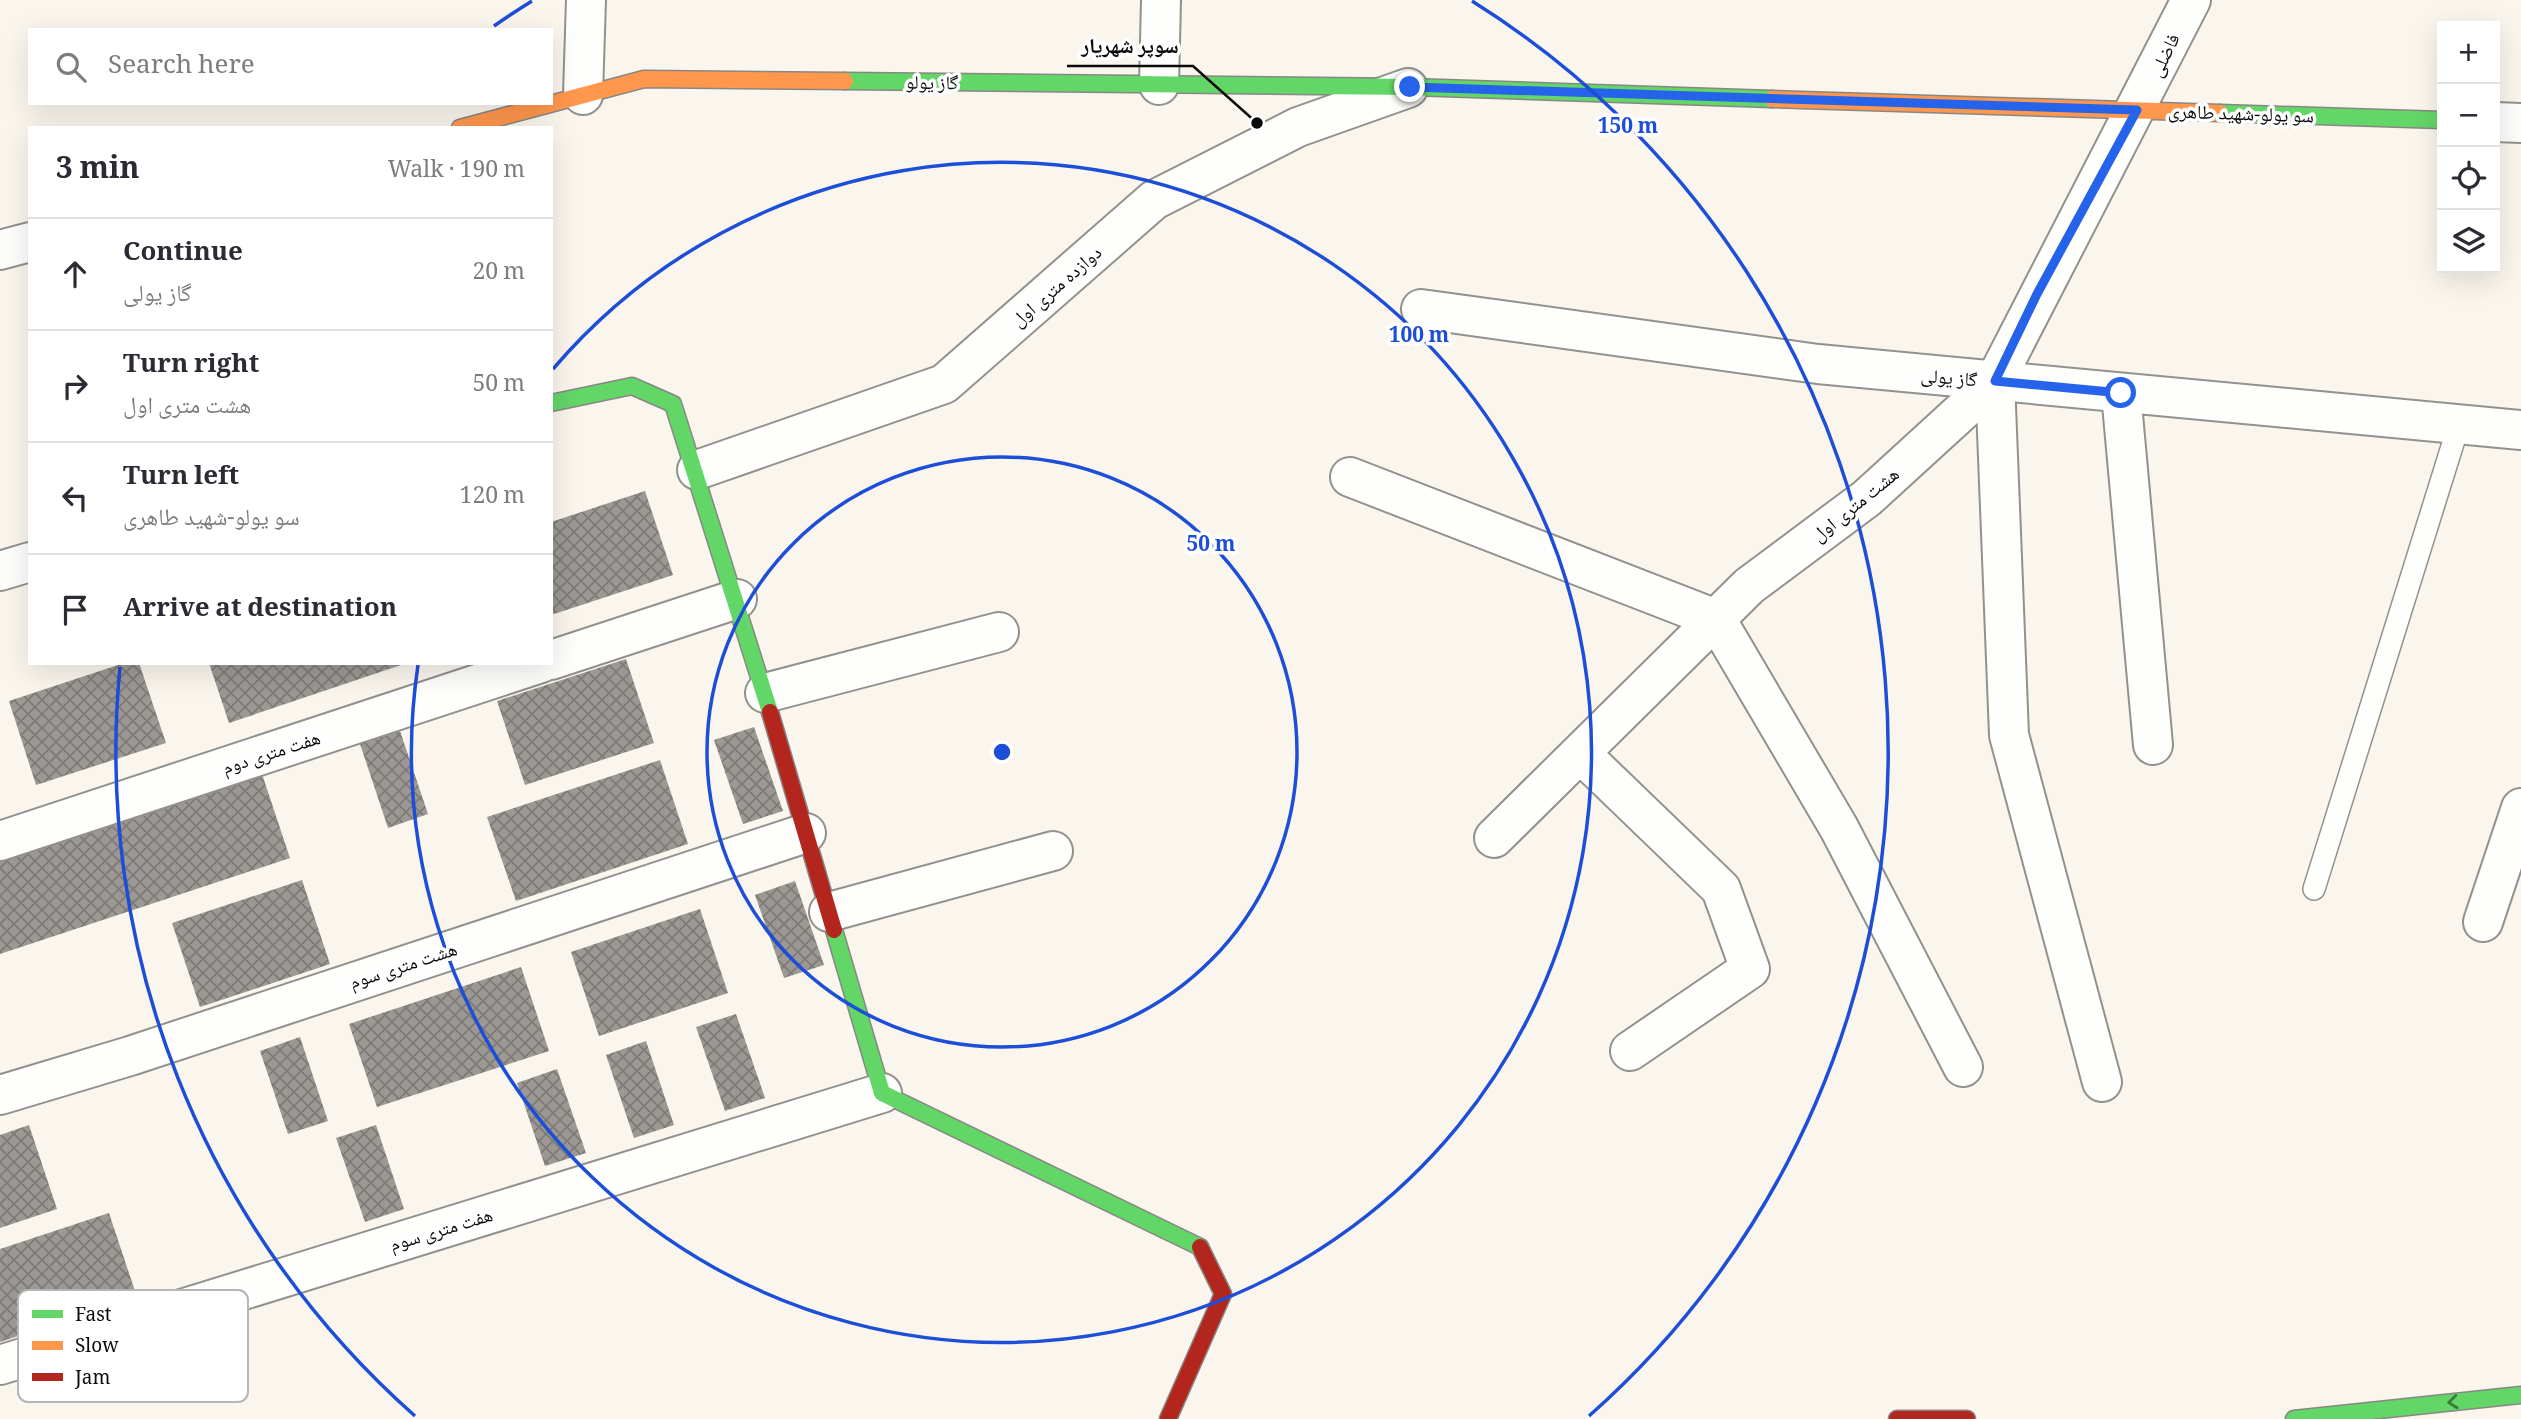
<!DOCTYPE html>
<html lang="en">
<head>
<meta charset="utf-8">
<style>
  body { margin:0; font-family:Georgia,"Noto Naskh Arabic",serif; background:#f2f2f3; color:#2b2b33 }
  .controls { position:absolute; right:21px; top:21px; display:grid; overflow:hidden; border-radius:0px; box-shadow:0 7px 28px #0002 }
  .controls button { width:63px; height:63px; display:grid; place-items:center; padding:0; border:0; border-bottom:2px solid #e1e1e2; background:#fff; color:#2b2b33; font:35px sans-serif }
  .stop { position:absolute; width:21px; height:21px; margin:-16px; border:5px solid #2563eb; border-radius:50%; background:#fff }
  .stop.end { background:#2563eb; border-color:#fff; box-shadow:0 2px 7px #0008 }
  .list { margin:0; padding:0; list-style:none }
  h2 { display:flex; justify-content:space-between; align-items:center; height:91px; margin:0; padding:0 28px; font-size:30px }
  h2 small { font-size:23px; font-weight:400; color:#7c7c81 }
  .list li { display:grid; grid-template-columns:46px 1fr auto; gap:21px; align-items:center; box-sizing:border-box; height:112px; padding:0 28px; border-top:2px solid #e1e1e2 }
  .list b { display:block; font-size:26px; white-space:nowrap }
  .list p { margin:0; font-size:23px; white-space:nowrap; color:#7c7c81 }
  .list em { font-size:23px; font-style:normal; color:#7c7c81 }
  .icon { flex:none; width:38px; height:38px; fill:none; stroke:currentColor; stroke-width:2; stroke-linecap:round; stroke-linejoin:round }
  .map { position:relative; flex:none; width:2521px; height:1419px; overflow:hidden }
  .search { position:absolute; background:#fff; box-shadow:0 7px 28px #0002; left:28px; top:28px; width:525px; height:77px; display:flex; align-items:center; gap:18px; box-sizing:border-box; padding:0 24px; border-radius:0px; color:#7c7c81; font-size:26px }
  .panel { position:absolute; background:#fff; box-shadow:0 7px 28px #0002; left:28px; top:126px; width:525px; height:539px; border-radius:0px }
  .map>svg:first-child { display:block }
  .building { fill:url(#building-cross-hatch) }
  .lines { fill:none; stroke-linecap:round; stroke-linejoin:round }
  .lane-casing { stroke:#93918d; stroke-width:24 }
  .street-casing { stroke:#93918d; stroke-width:42 }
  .fast-casing { stroke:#898784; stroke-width:19 }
  .slow-casing { stroke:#898784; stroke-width:19 }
  .jam-casing { stroke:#898784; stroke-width:19 }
  .lane { stroke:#fefefc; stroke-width:21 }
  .street { stroke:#fefefc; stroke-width:38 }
  .fast { stroke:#63d668; stroke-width:16 }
  .slow { stroke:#ff974d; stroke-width:16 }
  .jam { stroke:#b3261e; stroke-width:16 }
  .oneway { stroke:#3b7b3e }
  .route { stroke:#2563eb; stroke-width:9 }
  .ring { fill:none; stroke:#1d4ed8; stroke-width:3.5 }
  .labels { text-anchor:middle; stroke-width:7; stroke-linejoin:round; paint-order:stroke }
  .street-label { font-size:19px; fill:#0b0b0b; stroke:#fff }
  .key { fill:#fff; stroke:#b6b6b6; stroke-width:2 }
  .key-label { font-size:19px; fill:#0b0b0b }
  .centre { fill:#1d4ed8; stroke:#fff; stroke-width:3.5 }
  .ring-label { font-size:21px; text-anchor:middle; font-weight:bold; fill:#1d4ed8; stroke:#fff; stroke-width:7; stroke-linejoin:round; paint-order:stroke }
  .leader { fill:none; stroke:#0b0b0b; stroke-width:2.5 }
  .callout-dot { fill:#0b0b0b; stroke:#fff; stroke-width:2.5 }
  .callout-label { font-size:21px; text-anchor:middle; font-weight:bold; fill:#0b0b0b; stroke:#fff; stroke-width:7; stroke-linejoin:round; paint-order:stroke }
</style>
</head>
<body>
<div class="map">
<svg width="2521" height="1419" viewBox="0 0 2521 1419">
  <defs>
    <pattern id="building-cross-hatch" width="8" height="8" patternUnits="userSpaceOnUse" patternTransform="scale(1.75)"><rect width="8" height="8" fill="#9c9894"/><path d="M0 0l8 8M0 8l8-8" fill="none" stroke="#7d7a77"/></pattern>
  </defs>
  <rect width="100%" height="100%" fill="#faf6ee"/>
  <path class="building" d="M 645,491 L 673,575 L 551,615 L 551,522 Z
    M 626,659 L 654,743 L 525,785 L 497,701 Z
    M 124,663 L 139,663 L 166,743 L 36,785 L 9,701 Z
    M 209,663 L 404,663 L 404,664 L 229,723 Z
    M 754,727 L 783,811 L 743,824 L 714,740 Z
    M 400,731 L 428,814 L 388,828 L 360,744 Z
    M 660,760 L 688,844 L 516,901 L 487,817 Z
    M 262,774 L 290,858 L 0,954 L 0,861 Z
    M 302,880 L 330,964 L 200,1007 L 172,923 Z
    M 795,881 L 824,965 L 784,978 L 755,895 Z
    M 700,909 L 728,993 L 599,1036 L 571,952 Z
    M 521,967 L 549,1051 L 377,1107 L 349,1024 Z
    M 736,1014 L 765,1098 L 725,1111 L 696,1027 Z
    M 300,1037 L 328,1121 L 288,1134 L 260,1051 Z
    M 646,1041 L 674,1125 L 634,1138 L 606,1055 Z
    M 557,1069 L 586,1153 L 545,1166 L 517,1083 Z
    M 29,1125 L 57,1209 L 0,1228 L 0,1135 Z
    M 376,1125 L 404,1209 L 365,1222 L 336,1138 Z
    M 109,1213 L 137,1297 L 0,1342 L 0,1249 Z"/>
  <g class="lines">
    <defs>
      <path id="lane" d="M 2314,889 L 2459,424"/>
      <path id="street" d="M 1159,85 L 1161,0
        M 583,95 L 586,0
        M 2495,122 L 2521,123
        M 0,250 L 30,242
        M 1421,309 L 1818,364 L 2521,430
        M 1995,381 L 2009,735 L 2102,1082
        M 2121,393 L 2153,745
        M 697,470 L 944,384 L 1154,200 L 1298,127 L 1408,88
        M 1350,477 L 1716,619 L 1839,828 L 1963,1067
        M 0,571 L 30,562
        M 551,660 L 737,599
        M 765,693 L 999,632
        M 1580,753 L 1721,889 L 1750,969 L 1630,1051
        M 1494,838 L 1749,586 L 1867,498 L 1995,381 L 2191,0
        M 0,841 L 541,663
        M 829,912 L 1053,851
        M 2483,922 L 2521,808
        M 0,1095 L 130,1056 L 806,833
        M 0,1365 L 882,1093"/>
      <path id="fast" d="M 845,81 L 1410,87 L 1772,99
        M 2220,113 L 2442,120
        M 551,403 L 632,386 L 673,404 L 770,712
        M 834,930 L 882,1093 L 1200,1247
        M 2294,1419 L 2521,1395"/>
      <path id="slow" d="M 1772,99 L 2220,113
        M 460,128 L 644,79 L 845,81"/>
      <path id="jam" d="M 770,712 L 834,930
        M 1168,1419 L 1223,1294 L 1200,1247
        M 1897,1419 L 1967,1419"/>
    </defs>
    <use href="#lane" class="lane-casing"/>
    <use href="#street" class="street-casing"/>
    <use href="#fast" class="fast-casing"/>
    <use href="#slow" class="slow-casing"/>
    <use href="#jam" class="jam-casing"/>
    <use href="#lane" class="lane"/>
    <use href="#street" class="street"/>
    <use href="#fast" class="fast"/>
    <use href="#slow" class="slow"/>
    <use href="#jam" class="jam"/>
  </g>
  <defs><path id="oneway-chevron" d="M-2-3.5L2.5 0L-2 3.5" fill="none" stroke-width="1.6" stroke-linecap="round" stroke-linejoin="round" transform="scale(1.75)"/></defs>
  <use class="oneway" href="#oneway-chevron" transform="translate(2453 1402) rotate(174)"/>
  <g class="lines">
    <path class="route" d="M 1410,87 L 2137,110 L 2037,294 L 1995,381 L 2121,393"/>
  </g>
  <g class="ring">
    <circle cx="1002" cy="752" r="295"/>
    <path d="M553 369A590 590 0 1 1 418 665"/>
    <path d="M415 1416A886 886 0 0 1 120 667M494 26A886 886 0 0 1 532 1M1472 1A886 886 0 0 1 1589 1416"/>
  </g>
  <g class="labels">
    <g class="street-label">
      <text transform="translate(2164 55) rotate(-64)" y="7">فاضلی</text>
      <text transform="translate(932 82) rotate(1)" y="7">گاز یولو</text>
      <text transform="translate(2241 113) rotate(2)" y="7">سو یولو-شهید طاهری</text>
      <text transform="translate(1056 286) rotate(-41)" y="7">دوازده متری اول</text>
      <text transform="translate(1949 377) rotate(5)" y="7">گاز یولی</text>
      <text transform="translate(1855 504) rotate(-39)" y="7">هشت متری اول</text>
      <text transform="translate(271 752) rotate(-18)" y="7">هفت متری دوم</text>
      <text transform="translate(403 965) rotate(-18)" y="7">هشت متری سوم</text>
      <text transform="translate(441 1229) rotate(-17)" y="7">هفت متری سوم</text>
    </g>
  </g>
  <rect x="18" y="1290" width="230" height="112" rx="10" class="key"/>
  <rect x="32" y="1310" width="31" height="8" fill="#63d668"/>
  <rect x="32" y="1341" width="31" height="9" fill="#ff974d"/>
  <rect x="32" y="1373" width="31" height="8" fill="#b3261e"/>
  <g class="key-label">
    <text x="75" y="1321">Fast</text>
    <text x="75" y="1352">Slow</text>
    <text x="75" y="1384">Jam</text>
  </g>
  <circle cx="1002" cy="752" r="10" class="centre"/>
  <g class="ring-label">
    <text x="1628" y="133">150 m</text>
    <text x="1419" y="342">100 m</text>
    <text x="1211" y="551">50 m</text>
  </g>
  <path class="leader" d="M1257 123L1193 66H1067"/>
  <circle class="callout-dot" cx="1257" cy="123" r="7"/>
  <g class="callout-label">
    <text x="1130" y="53">سوپر شهریار</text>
  </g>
</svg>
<div class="controls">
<button>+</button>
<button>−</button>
<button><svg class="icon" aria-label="locate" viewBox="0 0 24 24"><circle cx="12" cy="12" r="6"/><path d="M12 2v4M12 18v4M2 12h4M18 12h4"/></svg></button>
<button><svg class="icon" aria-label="layers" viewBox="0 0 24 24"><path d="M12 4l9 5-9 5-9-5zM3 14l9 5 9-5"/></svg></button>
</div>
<div class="stop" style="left:2121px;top:393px"></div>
<div class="stop end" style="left:1410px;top:87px"></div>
<div class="search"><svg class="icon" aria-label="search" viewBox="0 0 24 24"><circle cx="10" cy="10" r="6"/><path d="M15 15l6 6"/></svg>Search here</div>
<section class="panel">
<h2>3 min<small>Walk · 190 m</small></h2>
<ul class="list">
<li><svg class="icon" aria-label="ahead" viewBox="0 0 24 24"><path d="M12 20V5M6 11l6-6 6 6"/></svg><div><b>Continue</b><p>گاز یولی</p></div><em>20 m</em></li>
<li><svg class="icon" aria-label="right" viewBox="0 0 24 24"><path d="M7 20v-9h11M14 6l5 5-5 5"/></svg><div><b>Turn right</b><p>هشت متری اول</p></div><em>50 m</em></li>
<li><svg class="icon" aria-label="left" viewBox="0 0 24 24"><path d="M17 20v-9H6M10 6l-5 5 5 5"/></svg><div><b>Turn left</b><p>سو یولو-شهید طاهری</p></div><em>120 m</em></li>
<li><svg class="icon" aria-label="arrive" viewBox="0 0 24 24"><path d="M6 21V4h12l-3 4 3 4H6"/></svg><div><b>Arrive at destination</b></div></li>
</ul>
</section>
</div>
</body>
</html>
